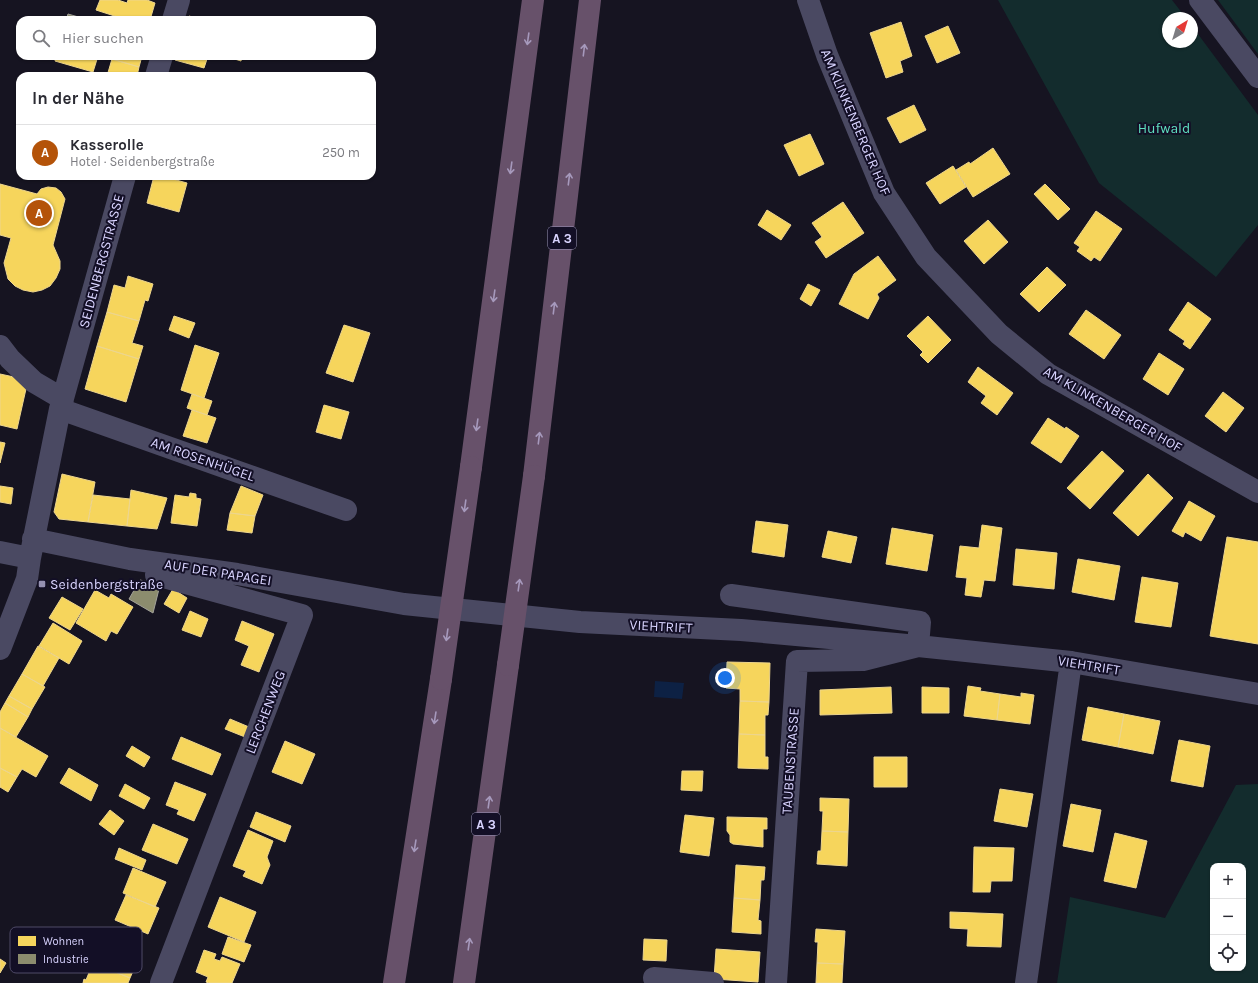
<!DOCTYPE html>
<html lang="de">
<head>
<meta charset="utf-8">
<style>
  body { margin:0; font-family:Karla,sans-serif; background:#f7f7f7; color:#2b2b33 }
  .controls { position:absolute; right:12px; bottom:12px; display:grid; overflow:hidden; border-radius:8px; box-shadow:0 1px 3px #0004 }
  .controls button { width:36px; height:36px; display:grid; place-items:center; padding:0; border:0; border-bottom:1px solid #e1e1e2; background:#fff; color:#2b2b33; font:20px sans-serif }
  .compass { position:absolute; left:1162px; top:12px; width:36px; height:36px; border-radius:50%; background:#fff; box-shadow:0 1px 3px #0004; rotate:38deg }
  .you { position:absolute; left:725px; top:678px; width:14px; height:14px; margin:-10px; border:3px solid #fff; border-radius:50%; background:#1a73e8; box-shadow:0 0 0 6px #1a73e833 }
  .badge { display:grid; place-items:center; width:26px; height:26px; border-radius:50%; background:#b45309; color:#fff; font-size:13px; font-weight:700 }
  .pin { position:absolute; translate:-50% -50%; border:2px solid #fff; box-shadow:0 1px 4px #0006 }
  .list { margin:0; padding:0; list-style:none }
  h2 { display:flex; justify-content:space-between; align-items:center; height:52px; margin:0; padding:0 16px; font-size:17px }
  h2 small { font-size:13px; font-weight:400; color:#7c7c81 }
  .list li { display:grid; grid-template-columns:26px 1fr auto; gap:12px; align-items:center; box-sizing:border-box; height:56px; padding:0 16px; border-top:1px solid #e1e1e2 }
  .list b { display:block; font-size:15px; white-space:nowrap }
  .list p { margin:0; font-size:13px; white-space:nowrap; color:#7c7c81 }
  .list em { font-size:13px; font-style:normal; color:#7c7c81 }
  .icon { flex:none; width:22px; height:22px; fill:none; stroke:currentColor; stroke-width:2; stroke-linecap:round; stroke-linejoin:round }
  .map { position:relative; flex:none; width:1258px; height:983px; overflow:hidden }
  .search { position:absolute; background:#fff; box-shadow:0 1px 3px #0004; left:16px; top:16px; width:360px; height:44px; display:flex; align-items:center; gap:10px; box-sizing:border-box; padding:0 14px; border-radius:12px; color:#7c7c81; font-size:15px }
  .panel { position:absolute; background:#fff; box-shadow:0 1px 3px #0004; left:16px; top:72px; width:360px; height:108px; border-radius:12px }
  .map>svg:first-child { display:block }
  .green { fill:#132c2d; fill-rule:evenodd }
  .water { fill:#0d2144 }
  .homes { fill:#f6d55c; stroke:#edd58d }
  .industry { fill:#8c8c6e; stroke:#a3a29a }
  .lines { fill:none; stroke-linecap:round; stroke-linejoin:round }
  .minor { stroke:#4a4962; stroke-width:22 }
  .highway { stroke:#67516a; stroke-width:22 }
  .highway-bridge { stroke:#67516a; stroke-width:22 }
  .oneway { stroke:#a699bc }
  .poi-dot { fill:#9591b1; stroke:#130f26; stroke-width:1.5 }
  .labels { text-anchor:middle; stroke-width:4; stroke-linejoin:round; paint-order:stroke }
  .shield { fill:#130f26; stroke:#9e99be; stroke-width:1 }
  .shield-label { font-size:13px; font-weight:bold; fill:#d9d4ff }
  .street-label { font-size:14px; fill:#d9d4ff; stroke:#130f26 }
  .park-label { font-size:14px; fill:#5fe0c0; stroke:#130f26 }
  .poi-label { font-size:14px; fill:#d9d4ff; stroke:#130f26; text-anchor:start }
  .key { fill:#130f26; stroke:#4e4a67; stroke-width:1 }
  .key-label { font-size:11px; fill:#d9d4ff }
</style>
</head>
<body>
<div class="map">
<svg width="1258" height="983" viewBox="0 0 1258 983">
  <rect width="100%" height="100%" fill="#161421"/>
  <path class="green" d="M 998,0 L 1172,0 L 1186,18 L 1168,18 L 1168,42 L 1192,42 L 1192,26 L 1258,115 L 1258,225 L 1216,277 L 1099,183 Z
    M 1218,0 L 1258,0 L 1258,54 Z
    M 1258,784 L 1258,983 L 1057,983 L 1070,897 L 1165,918 L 1236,785 ZM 1213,866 L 1243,866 L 1243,968 L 1213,968 Z"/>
  <path class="water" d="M 655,681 L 684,683 L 682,699 L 654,697 Z"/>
  <path class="homes" d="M 100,0 L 118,0 L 127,3 L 128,0 L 147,0 L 155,3 L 150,20 L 127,20 L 96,10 Z
    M 189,16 L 203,20 L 187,20 Z
    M 901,22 L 912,56 L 900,61 L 903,72 L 886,78 L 870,33 Z
    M 948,26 L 960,53 L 937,63 L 925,36 Z
    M 56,56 L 98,56 L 93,72 L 55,61 Z
    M 113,56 L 142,56 L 139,67 L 112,59 Z
    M 176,56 L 208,56 L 204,68 L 175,60 Z
    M 225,56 L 242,56 L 241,61 Z
    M 112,59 L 139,67 L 137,76 L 107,76 Z
    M 914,105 L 926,130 L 900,143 L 887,118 Z
    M 810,134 L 824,164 L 799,176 L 784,145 Z
    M 993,148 L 1010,174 L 973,197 L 956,170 L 969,162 L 970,164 Z
    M 953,166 L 966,187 L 940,204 L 926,183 Z
    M 154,176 L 162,176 L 187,183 L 179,212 L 147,203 Z
    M 0,184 L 37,194 L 41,189 L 48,187 L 56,188 L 61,192 L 65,199 L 53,245 L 60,261 L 60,269 L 56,278 L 50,286 L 42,290 L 33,292 L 23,290 L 15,286 L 8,279 L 4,263 L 11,238 L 0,235 Z
    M 1045,184 L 1070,209 L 1058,220 L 1034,194 Z
    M 843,202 L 864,233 L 826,258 L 815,242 L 822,237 L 812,223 Z
    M 767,210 L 791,225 L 781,240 L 758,225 Z
    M 1096,211 L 1122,229 L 1100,261 L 1094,257 L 1091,261 L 1077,251 L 1080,247 L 1074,243 Z
    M 988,220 L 1008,242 L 984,264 L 964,241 Z
    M 878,256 L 896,280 L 877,294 L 879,298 L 868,319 L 839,304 L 854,274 Z
    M 1047,267 L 1066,285 L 1039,312 L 1020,294 Z
    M 128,276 L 153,284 L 148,301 L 145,300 L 139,321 L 107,312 L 114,285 L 125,288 Z
    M 808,284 L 820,290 L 811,306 L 800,299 Z
    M 1188,302 L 1211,319 L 1190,349 L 1183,344 L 1185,341 L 1169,330 Z
    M 1086,310 L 1121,335 L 1104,359 L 1069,334 Z
    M 107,312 L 139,321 L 132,343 L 143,346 L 139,359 L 97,346 Z
    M 174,316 L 195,323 L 189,338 L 169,330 Z
    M 928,316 L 951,340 L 928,363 L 920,355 L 923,352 L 907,336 Z
    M 344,325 L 370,333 L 353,382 L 326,373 Z
    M 195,345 L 219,353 L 204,398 L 181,390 Z
    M 97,346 L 139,359 L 126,402 L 85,389 Z
    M 1159,353 L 1184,369 L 1168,395 L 1143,379 Z
    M 978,367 L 1013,393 L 997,415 L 981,403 L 986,396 L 968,382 Z
    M 0,374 L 28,380 L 17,429 L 0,425 Z
    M 1223,392 L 1244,408 L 1226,432 L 1205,416 Z
    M 192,394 L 212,401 L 207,415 L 187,408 Z
    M 324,405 L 349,412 L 341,439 L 316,432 Z
    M 192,410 L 216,418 L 207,443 L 183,436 Z
    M 1048,418 L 1065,429 L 1066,427 L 1079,436 L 1061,463 L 1031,443 Z
    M 0,442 L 5,443 L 0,463 Z
    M 1102,451 L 1124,471 L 1090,509 L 1067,488 Z
    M 62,474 L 95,482 L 88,522 L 59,519 L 54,512 Z
    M 1148,474 L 1173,498 L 1138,536 L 1113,513 Z
    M 0,486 L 13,488 L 11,504 L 0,502 Z
    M 241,486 L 263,495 L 255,516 L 230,513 Z
    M 131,490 L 167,498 L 157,529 L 127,526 Z
    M 190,493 L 196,494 L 196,498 L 201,499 L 197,526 L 171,523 L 175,495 L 189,497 Z
    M 93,495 L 130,499 L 127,526 L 88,522 Z
    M 1189,501 L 1215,516 L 1201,541 L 1185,532 L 1183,537 L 1172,531 Z
    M 230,513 L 255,516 L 252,533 L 227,530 Z
    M 756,521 L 788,525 L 784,557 L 752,552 Z
    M 982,525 L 1002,528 L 995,581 L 984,580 L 981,597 L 965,595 L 967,578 L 956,577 L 960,546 L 979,548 Z
    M 892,528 L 933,535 L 927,571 L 886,564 Z
    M 828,531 L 857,537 L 851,563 L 822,557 Z
    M 1227,537 L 1258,542 L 1258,644 L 1210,636 Z
    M 1016,549 L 1057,553 L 1054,589 L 1013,585 Z
    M 1078,559 L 1120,566 L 1114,600 L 1072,592 Z
    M 1142,577 L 1178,583 L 1171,627 L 1135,622 Z
    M 173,589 L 187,598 L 179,613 L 164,604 Z
    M 95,590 L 109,598 L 111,594 L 133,607 L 117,634 L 111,631 L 106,641 L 76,623 Z
    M 62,597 L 83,609 L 70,630 L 49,618 Z
    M 190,611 L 208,619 L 201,637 L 182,630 Z
    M 242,621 L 274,634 L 259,672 L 241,665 L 249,646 L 235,640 Z
    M 53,623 L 82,641 L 69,664 L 39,646 Z
    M 38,646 L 59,658 L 43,686 L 22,674 Z
    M 727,662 L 770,663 L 769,702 L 740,701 L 740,689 L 726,688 Z
    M 22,674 L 45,687 L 32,709 L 9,696 Z
    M 968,686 L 981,688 L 980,691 L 1000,694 L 997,720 L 964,716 Z
    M 891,687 L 892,713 L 820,715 L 820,690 Z
    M 922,687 L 949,688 L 949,713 L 922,713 Z
    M 1021,693 L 1034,695 L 1030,724 L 997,720 L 1000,694 L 1021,697 Z
    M 9,696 L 32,709 L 28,717 L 5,703 Z
    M 740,701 L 769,702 L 768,715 L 765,715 L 765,735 L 739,734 Z
    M 5,703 L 28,717 L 16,737 L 0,728 L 0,712 Z
    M 1088,707 L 1124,714 L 1118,747 L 1082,740 Z
    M 1124,714 L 1160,721 L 1153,754 L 1118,747 Z
    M 230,719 L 249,727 L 245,737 L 225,729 Z
    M 0,728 L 48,756 L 36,777 L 22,769 L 17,777 L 0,768 Z
    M 739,734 L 765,735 L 765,757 L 768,757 L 768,769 L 738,768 Z
    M 181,737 L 221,754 L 212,775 L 172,759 Z
    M 1179,740 L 1210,746 L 1203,787 L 1171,781 Z
    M 285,741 L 315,754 L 302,784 L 272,772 Z
    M 132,746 L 150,757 L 144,767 L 126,756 Z
    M 874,757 L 907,757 L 907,787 L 874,787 Z
    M 0,768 L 17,777 L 8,792 L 0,787 Z
    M 69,768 L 98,785 L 91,801 L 60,783 Z
    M 682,771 L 703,771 L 702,791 L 681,790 Z
    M 175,782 L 206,794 L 194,821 L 177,814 L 179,810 L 166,805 Z
    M 125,784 L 150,798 L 144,809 L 119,796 Z
    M 1000,789 L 1033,794 L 1027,827 L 994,821 Z
    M 820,798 L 849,799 L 848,832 L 822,831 L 823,811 L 820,811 Z
    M 1071,804 L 1101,810 L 1093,852 L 1063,846 Z
    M 110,810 L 124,821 L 114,835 L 99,824 Z
    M 256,812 L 291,826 L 285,842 L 250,827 Z
    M 685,815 L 714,818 L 709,856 L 680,852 Z
    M 727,817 L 767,818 L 767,829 L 763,829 L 763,847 L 733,844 L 730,842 L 730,835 L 727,831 Z
    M 153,824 L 188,839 L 177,864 L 142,850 Z
    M 248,830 L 273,841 L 267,857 L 270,865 L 262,884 L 243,876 L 246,871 L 233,866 Z
    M 822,831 L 848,832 L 847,866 L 817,864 L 818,851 L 821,851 Z
    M 1115,833 L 1147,841 L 1136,888 L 1104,881 Z
    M 974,847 L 1014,848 L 1012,881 L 991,881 L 990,892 L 973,892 Z
    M 119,848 L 146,860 L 142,870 L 115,859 Z
    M 736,865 L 765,867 L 764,880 L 761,880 L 760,900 L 734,898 Z
    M 133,868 L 166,882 L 155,907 L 123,893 Z
    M 126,895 L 159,908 L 148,934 L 115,920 Z
    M 220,897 L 256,912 L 244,942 L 208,927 Z
    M 734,898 L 760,900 L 758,920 L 761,921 L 761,934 L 732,932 Z
    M 950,912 L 1003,914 L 1001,947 L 967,946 L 968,929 L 950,928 Z
    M 816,929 L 845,931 L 843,964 L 817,963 L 818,942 L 815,942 Z
    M 228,937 L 251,945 L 244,962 L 222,954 Z
    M 108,939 L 141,953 L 130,978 L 98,965 Z
    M 644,939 L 667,940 L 666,961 L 643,960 Z
    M 716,949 L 760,952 L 758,982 L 714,979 Z
    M 204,950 L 216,954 L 214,959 L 220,961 L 222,957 L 240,964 L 232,983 L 209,983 L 206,982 L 208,977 L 196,972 Z
    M 0,959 L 6,963 L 0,973 Z
    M 93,963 L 130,978 L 128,983 L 83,983 L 84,979 L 86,980 Z
    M 817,963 L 843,964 L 842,983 L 816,983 Z"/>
  <path class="industry" d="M 68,14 L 89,20 L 66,20 Z
    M 140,580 L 160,585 L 153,613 L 129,599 Z"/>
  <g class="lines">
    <path class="minor" d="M 808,0 L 827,55 L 884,193 L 926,257 L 999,334 L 1048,374 L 1258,492
      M 1200,0 L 1258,77
      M 173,20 L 179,0
      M 156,76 L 162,56
      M 0,346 L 10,359 L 34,382 L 63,399
      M 60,409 L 346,510
      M 33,539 L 130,559 L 237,574 L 404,604 L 580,622 L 741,630 L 918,646 L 1071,662 L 1258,694
      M 0,552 L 30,558
      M 156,575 L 302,615 L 161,983
      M 731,595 L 920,622 L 918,646 L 863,660 L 797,661 L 776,983
      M 0,649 L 27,579 L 30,558 L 60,409 L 125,176
      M 654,978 L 713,983
      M 1026,983 L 1071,662"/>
    <path class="highway" d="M 471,467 L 533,0
      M 534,476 L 590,0
      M 394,983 L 441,679
      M 464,983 L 508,665"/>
    <path class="highway-bridge" d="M 508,665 L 534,476
      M 441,679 L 471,467"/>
  </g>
  <defs><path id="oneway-shaft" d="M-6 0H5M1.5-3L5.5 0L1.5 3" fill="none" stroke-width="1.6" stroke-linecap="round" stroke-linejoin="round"/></defs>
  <g class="oneway">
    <use href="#oneway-shaft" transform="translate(528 39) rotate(98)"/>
    <use href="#oneway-shaft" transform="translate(584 50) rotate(-83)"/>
    <use href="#oneway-shaft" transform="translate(511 168) rotate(98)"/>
    <use href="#oneway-shaft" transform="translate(569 179) rotate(-83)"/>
    <use href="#oneway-shaft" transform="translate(494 296) rotate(98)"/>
    <use href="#oneway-shaft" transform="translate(554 308) rotate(-83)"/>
    <use href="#oneway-shaft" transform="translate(477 425) rotate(98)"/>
    <use href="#oneway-shaft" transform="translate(539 438) rotate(-83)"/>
    <use href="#oneway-shaft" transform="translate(465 506) rotate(98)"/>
    <use href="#oneway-shaft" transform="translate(519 585) rotate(-82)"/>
    <use href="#oneway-shaft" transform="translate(447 635) rotate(98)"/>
    <use href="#oneway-shaft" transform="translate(435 718) rotate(99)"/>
    <use href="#oneway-shaft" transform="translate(489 802) rotate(-82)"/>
    <use href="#oneway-shaft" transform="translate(415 846) rotate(99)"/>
    <use href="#oneway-shaft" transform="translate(469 944) rotate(-82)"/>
  </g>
  <rect class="poi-dot" x="38" y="580" width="8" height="8" rx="2"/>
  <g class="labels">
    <g class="shield">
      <rect x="548" y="227" width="28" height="22" rx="3"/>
      <rect x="472" y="813" width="28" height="22" rx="3"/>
    </g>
    <g class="shield-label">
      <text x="562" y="243">A 3</text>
      <text x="486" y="829">A 3</text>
    </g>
    <g class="street-label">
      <text transform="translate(856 122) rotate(67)" y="5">AM KLINKENBERGER HOF</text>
      <text transform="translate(101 261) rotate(-75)" y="5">SEIDENBERGSTRASSE</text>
      <text transform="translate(1113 409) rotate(30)" y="5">AM KLINKENBERGER HOF</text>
      <text transform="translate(203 459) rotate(19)" y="5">AM ROSENHÜGEL</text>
      <text transform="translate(218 572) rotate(9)" y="5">AUF DER PAPAGEI</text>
      <text transform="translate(661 626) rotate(3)" y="5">VIEHTRIFT</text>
      <text transform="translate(1089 665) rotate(9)" y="5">VIEHTRIFT</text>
      <text transform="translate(265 712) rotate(-69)" y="5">LERCHENWEG</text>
      <text transform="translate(790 761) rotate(-86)" y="5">TAUBENSTRASSE</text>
    </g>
    <g class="park-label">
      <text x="1164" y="133">Hufwald</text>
    </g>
    <g class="poi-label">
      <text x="50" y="589">Seidenbergstraße</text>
    </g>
  </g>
  <rect x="10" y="927" width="132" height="46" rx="6" class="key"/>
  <rect x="18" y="936" width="18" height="10" fill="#f6d55c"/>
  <rect x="18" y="954" width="18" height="10" fill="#8c8c6e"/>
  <g class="key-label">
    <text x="43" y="945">Wohnen</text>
    <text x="43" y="963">Industrie</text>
  </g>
</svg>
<div class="controls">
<button>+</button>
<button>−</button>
<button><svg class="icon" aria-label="locate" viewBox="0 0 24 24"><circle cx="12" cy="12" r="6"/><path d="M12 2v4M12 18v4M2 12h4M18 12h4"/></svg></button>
</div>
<svg class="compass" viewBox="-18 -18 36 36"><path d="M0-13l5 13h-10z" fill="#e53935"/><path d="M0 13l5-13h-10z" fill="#7c7c81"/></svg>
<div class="you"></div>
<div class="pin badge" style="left:39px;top:213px">A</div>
<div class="search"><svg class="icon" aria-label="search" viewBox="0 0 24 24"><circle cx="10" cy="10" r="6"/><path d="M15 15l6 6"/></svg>Hier suchen</div>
<section class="panel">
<h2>In der Nähe<small></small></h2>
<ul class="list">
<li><span class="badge">A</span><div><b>Kasserolle</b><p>Hotel · Seidenbergstraße</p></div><em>250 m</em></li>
</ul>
</section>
</div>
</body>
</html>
